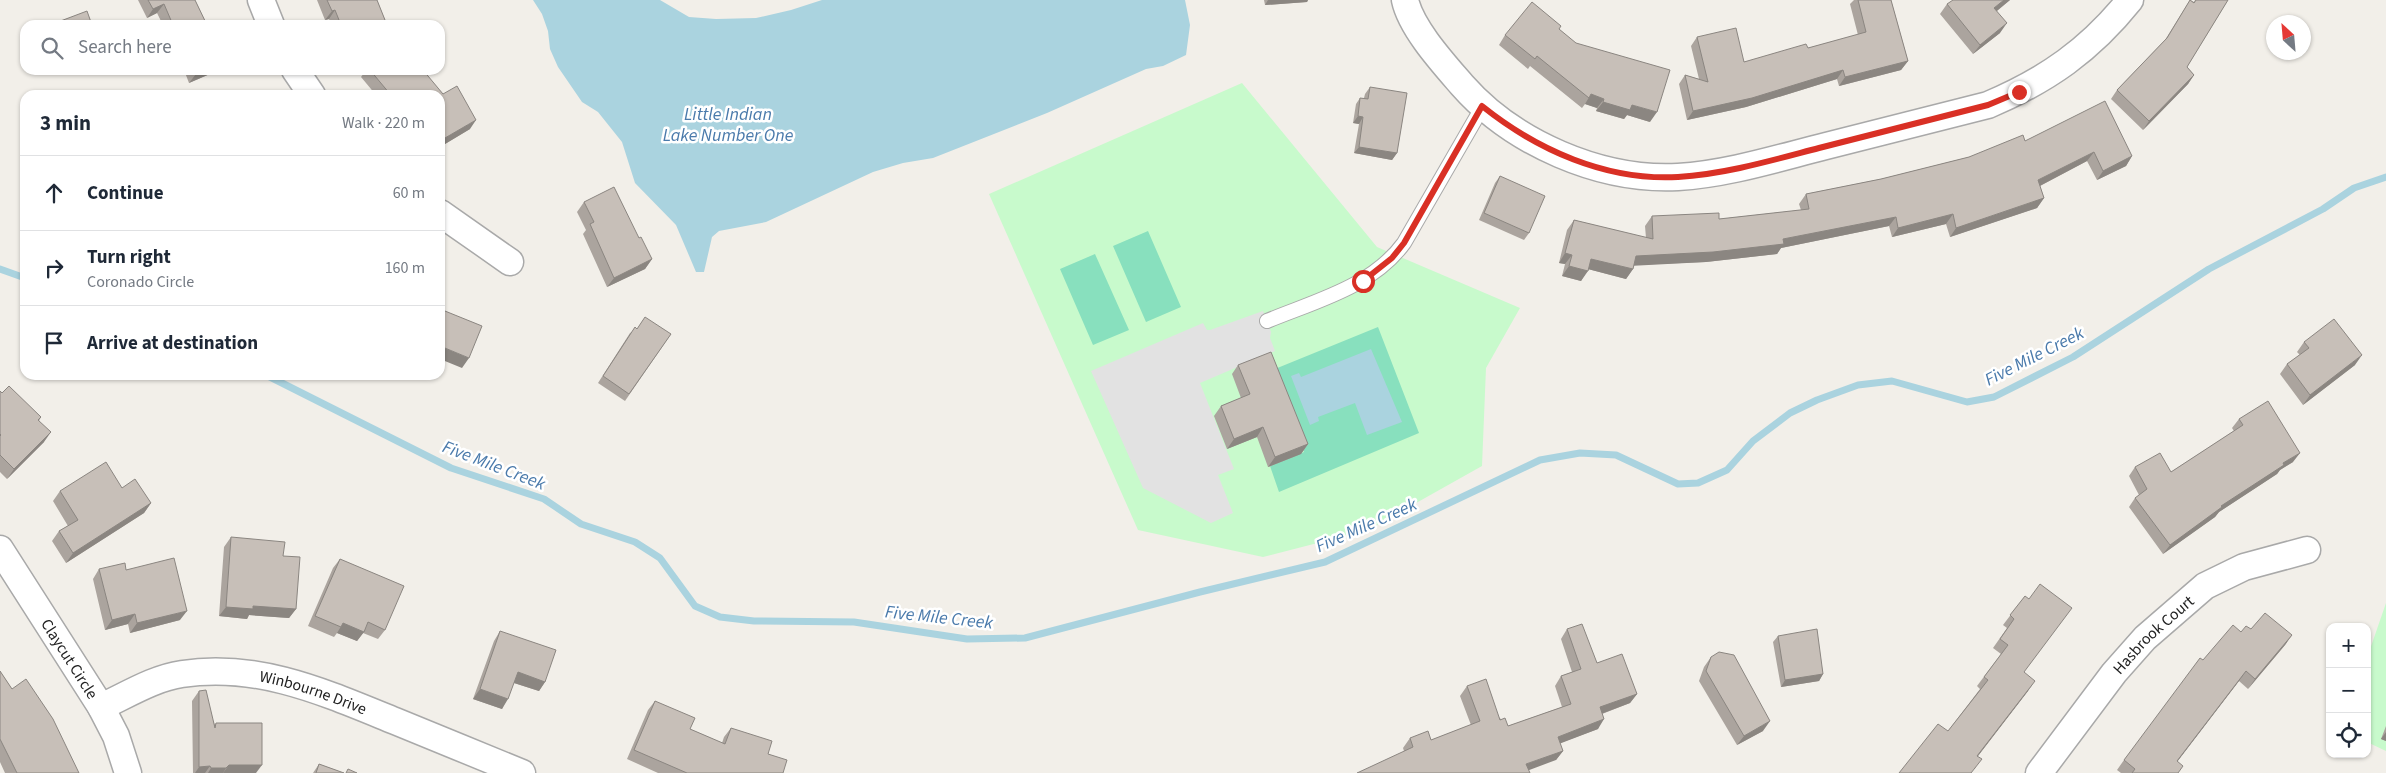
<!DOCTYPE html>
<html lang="en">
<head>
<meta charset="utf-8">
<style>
  body { margin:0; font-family:"Source Sans 3",sans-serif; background:#f2f2f3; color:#1f2937 }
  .controls { position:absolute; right:15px; bottom:15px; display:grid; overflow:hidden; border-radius:10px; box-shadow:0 1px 4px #0004 }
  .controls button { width:45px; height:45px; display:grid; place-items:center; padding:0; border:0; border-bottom:1px solid #e0e1e3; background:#fff; color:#1f2937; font:25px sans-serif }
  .compass { position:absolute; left:2266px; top:15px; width:45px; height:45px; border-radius:50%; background:#fff; box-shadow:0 1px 4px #0004; rotate:334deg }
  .stop { position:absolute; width:15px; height:15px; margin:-11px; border:4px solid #d93025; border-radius:50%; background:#fff }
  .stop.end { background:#d93025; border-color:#fff; box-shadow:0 1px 5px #0008 }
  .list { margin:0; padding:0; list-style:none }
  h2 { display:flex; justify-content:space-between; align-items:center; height:65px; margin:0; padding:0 20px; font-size:21px }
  h2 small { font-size:16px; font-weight:400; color:#747a83 }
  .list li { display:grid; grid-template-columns:32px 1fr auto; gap:15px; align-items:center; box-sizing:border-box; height:75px; padding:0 20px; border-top:1px solid #e0e1e3 }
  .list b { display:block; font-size:19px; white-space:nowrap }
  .list p { margin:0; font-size:16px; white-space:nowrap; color:#747a83 }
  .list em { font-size:16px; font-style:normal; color:#747a83 }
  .icon { flex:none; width:28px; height:28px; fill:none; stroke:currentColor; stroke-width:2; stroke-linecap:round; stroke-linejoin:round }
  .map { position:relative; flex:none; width:2386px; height:773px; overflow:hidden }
  .search { position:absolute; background:#fff; box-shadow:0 1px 4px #0004; left:20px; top:20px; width:425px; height:55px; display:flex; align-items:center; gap:12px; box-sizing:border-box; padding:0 18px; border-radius:15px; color:#747a83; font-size:19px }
  .panel { position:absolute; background:#fff; box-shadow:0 1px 4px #0004; left:20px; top:90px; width:425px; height:290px; border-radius:15px }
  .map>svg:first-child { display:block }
  .park { fill:#c8facc }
  .pitch { fill:#88e0be }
  .parking { fill:#e2e2e2 }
  .water { fill:#aad3df }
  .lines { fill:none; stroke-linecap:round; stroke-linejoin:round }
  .stream { stroke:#aad3df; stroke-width:7 }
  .service-casing { stroke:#a9a9a9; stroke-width:16 }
  .minor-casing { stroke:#a9a9a9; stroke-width:29 }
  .service { stroke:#fff; stroke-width:14 }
  .minor { stroke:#fff; stroke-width:26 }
  .wall { fill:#aba49e }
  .shaded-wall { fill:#8b8681 }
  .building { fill:#c7bfb8; stroke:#8b8681 }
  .route { stroke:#d93025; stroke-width:6 }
  .labels { text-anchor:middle; stroke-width:5; stroke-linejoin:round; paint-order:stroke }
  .street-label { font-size:16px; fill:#222; stroke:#fff }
  .water-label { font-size:18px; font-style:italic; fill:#4a7aab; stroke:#fff }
</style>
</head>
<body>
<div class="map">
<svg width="2386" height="773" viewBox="0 0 2386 773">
  <rect width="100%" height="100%" fill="#f2efe9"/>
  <path class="park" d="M 1242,83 L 1377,247 L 1520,308 L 1486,368 L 1482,466 L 1368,530 L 1263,557 L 1138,530 L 989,194 Z
    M 2386,603 L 2386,751 L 2367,742 L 2367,658 Z"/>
  <path class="pitch" d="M 1148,231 L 1181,307 L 1146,322 L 1113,246 Z
    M 1095,254 L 1129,330 L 1093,345 L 1060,269 Z
    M 1378,327 L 1419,433 L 1279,492 L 1270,466 L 1304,452 L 1270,371 Z"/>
  <path class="parking" d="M 1263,311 L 1271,332 L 1270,338 L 1275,351 L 1200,383 L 1234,469 L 1218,475 L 1233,513 L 1211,523 L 1143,488 L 1091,371 L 1203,323 L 1207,330 L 1210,330 Z"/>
  <path class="water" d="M 533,0 L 660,0 L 689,17 L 716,19 L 756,18 L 791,10 L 822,0 L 1185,0 L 1190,25 L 1186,55 L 1163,66 L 1146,69 L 1047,113 L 933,158 L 903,163 L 873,172 L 766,222 L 719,231 L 712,237 L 704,272 L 696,272 L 676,225 L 635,183 L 622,142 L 598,112 L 582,102 L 558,67 L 550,49 L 548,31 L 542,14 Z
    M 1371,349 L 1402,422 L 1367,435 L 1355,403 L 1318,417 L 1319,421 L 1310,425 L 1291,376 L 1299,373 L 1301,377 Z"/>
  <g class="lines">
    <path class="stream" d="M 0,269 L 25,278
      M 266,375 L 451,468 L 544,499 L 581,524 L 635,542 L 660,558 L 695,606 L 720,617 L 754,621 L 854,622 L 967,639 L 1025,638 L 1200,592 L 1325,562 L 1540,460 L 1580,453 L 1616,455 L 1678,484 L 1698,483 L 1727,470 L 1753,441 L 1790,413 L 1817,400 L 1858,385 L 1892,381 L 1967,402 L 1994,397 L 2073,357 L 2209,269 L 2323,209 L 2354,188 L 2386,177"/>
    <defs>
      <path id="service" d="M 1267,321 C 1315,301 1372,287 1404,243 L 1483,106"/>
      <g id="minor">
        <path d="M 261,0 L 271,25"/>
        <path d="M 1405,0 C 1411,28 1443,63 1462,85 C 1513,143 1600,181 1678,177 C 1728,174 1778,158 1826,146 C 1880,132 1934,119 1988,105 C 2047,80 2090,50 2130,0"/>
        <path d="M 295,70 L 312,95"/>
        <path d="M 440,213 L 510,262"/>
        <path id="s1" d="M 0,549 L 101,707 L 116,736 L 128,773"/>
        <path id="s2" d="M 101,707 C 127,695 154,678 182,674 C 258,662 326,693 395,721 C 437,738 480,756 522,773"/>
        <path id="s3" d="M 2039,773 L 2114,673 L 2145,638 L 2205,586 L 2244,567 L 2307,550"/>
      </g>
    </defs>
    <use href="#service" class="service-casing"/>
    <use href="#minor" class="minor-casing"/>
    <use href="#service" class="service"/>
    <use href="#minor" class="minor"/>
  </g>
  <path class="wall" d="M 138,0 L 195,0 L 207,25 L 163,25 L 157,13 L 147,18 Z
    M 317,0 L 377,0 L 387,25 L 331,25 L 329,19 L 325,20 Z
    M 1264,0 L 1308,0 L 1307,2 L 1265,5 Z
    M 1854,0 L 1891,0 L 1908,61 L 1901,70 L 1839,86 L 1837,79 L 1746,107 L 1687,120 L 1679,84 L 1685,75 L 1699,79 L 1691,46 L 1697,37 L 1744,62 L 1808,48 L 1858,35 L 1850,4 Z
    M 2010,0 L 1997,11 L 2000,33 L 1973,54 L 1940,14 L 1947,4 Z
    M 2190,0 L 2194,2 L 2195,0 L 2228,0 L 2187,67 L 2194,75 L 2188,84 L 2143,130 L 2111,99 L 2117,90 L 2165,40 Z
    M 1559,29 L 1650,122 L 1627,115 L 1624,119 L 1596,111 L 1597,108 L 1585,104 L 1582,108 L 1530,66 L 1528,69 L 1499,45 L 1505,35 Z
    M 184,70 L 219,70 L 189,83 Z
    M 362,70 L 423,70 L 470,129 L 440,147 L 440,95 L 376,95 L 361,77 L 364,73 Z
    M 1370,87 L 1397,153 L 1392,160 L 1354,153 L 1359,124 L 1353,123 L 1356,104 L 1360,98 L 1364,98 L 1365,94 Z
    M 2025,141 L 2132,156 L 2126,166 L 2097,180 L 2087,161 L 2040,186 L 2044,198 L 2037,208 L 1950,237 L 1946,224 L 1892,237 L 1889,226 L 1781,248 L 1777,254 L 1706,262 L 1633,265 L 1633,269 L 1626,279 L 1588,269 L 1581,281 L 1562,276 L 1565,264 L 1559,263 L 1567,230 L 1574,220 L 1646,238 L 1645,226 L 1652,216 L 1719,219 L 1801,210 L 1799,204 L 1806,194 L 1881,179 L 1969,157 Z
    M 1500,176 L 1529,233 L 1524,240 L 1479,220 L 1495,183 Z
    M 584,202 L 639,238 L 652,259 L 645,269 L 607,287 L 583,234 L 586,230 L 577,212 Z
    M 637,329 L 671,334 L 625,401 L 598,383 L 630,333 Z
    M 2304,342 L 2355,365 L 2303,405 L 2280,374 L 2287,364 L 2300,355 L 2297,352 Z
    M 1238,365 L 1308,444 L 1301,454 L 1268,467 L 1257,437 L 1227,449 L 1214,416 L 1221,406 L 1241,398 L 1232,374 Z
    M 0,391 L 41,417 L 39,421 L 44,442 L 7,479 L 0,472 Z
    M 2239,419 L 2293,462 L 2280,470 L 2277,474 L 2219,512 L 2215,517 L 2163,554 L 2129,507 L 2135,498 L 2139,495 L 2129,476 L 2135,467 L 2171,472 L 2234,431 L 2232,428 Z
    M 122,488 L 151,503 L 144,513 L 66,563 L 52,541 L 59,531 L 68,526 L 53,501 L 60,491 Z
    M 231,537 L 283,556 L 296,609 L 289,618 L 249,615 L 247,619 L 219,616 L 224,547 Z
    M 340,559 L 385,630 L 378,639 L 363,633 L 357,641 L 337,633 L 334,637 L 308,626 L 333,568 Z
    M 99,569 L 126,570 L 180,620 L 130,633 L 128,624 L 105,630 L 93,579 Z
    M 2025,596 L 2024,672 L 2028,691 L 1978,756 L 1975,769 L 1948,731 L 1980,689 L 1977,686 L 2001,654 L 1993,648 L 2007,628 L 2003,625 Z
    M 1567,629 L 1597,663 L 1637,694 L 1630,703 L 1602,714 L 1598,729 L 1560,743 L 1563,751 L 1556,760 L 1404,751 L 1403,748 L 1410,738 L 1431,740 L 1471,725 L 1460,696 L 1467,686 L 1508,726 L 1562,707 L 1555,686 L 1561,676 L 1572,672 L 1561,639 Z
    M 2251,629 L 2292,635 L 2285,645 L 2248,689 L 2239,681 L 2177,762 L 2178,773 L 2121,773 L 2117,770 L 2124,760 L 2203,660 L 2241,632 Z
    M 500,631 L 545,682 L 539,691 L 514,683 L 502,709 L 473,699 L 494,641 Z
    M 1778,636 L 1823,674 L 1819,681 L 1781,687 L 1773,642 Z
    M 1711,657 L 1763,731 L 1737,745 L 1699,681 L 1704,667 Z
    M 0,671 L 12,689 L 79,773 L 5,773 L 0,762 Z
    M 199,691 L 215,725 L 216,723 L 256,773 L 193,773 L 192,701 Z
    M 655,701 L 690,729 L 722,743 L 724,737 L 731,728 L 783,773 L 658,773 L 627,759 L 648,710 Z
    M 2386,726 L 2386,741 L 2381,739 Z
    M 319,764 L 344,773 L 313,773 Z"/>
  <path class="shaded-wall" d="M 1268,0 L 1308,0 L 1307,2 L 1265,5 Z
    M 2004,0 L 2010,0 L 1988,18 L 1994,8 Z
    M 164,4 L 157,13 L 147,18 L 153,9 Z
    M 335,10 L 329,19 L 325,20 L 332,11 Z
    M 2007,23 L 2000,33 L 1973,54 L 1980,45 Z
    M 1908,61 L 1901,70 L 1839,86 L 1845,77 Z
    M 204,70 L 219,70 L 189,83 L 196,74 Z
    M 1843,70 L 1837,79 L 1746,107 L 1687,120 L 1693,111 Z
    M 2194,75 L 2188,84 L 2143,130 L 2149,121 Z
    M 1591,94 L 1604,99 L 1597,108 L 1585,104 Z
    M 1603,102 L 1632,105 L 1657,112 L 1650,122 L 1627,115 L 1624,119 L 1596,111 Z
    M 1358,116 L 1363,117 L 1359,124 L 1353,123 Z
    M 476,120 L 470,129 L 440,147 L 440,145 L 445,138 Z
    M 1359,147 L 1397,153 L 1392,160 L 1354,153 Z
    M 2094,152 L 2087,161 L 2032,190 L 2038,180 Z
    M 2132,156 L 2126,166 L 2097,180 L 2103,171 Z
    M 2044,198 L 2037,208 L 1950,237 L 1956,228 Z
    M 1953,214 L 1946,224 L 1892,237 L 1898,228 Z
    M 1896,217 L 1889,226 L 1781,248 L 1777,254 L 1706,262 L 1629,266 L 1636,256 L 1783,239 Z
    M 1565,253 L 1572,255 L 1565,264 L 1559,263 Z
    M 652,259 L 645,269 L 607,287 L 614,278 Z
    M 1591,259 L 1633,269 L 1626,279 L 1584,268 Z
    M 1569,266 L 1588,271 L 1581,281 L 1562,276 Z
    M 440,346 L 469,358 L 462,368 L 440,359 Z
    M 2362,355 L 2355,365 L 2303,405 L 2310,395 Z
    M 1263,427 L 1257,437 L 1227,449 L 1234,439 Z
    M 51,432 L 44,442 L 7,479 L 14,469 Z
    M 1308,444 L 1301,454 L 1268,467 L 1275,457 Z
    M 2300,453 L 2293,462 L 2280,470 L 2277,474 L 2219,512 L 2215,517 L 2163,554 L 2170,545 L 2221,506 L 2283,463 Z
    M 151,503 L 144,513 L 66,563 L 73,553 Z
    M 253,606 L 296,609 L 289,618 L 249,615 L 247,619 L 219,616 L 226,607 Z
    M 187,611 L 180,620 L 130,633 L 137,623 Z
    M 135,614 L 128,624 L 105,630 L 112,620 Z
    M 343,623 L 364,632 L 357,641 L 337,633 Z
    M 2292,635 L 2285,645 L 2248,689 L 2255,679 Z
    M 2246,671 L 2239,681 L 2170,771 L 2177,761 Z
    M 518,672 L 545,682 L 539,691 L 511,682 Z
    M 1823,674 L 1819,681 L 1781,687 L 1785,680 Z
    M 2035,681 L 2028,691 L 1971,765 L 1977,756 Z
    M 480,689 L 508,699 L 502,709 L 473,699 Z
    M 1637,694 L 1630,703 L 1593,717 L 1600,707 Z
    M 1604,719 L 1598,729 L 1551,747 L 1558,737 Z
    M 1770,721 L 1763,731 L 1737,745 L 1744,736 Z
    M 2386,732 L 2386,741 L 2381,739 Z
    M 1563,751 L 1556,760 L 1521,773 L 1526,764 Z
    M 229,765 L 262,765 L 256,773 L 223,773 Z
    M 210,766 L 205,773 L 195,773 L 199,767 Z
    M 211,768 L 226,768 L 223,773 L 208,773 Z"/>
  <path class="building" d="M 148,0 L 195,0 L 207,25 L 173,25 L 164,4 L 153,9 Z
    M 327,0 L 377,0 L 387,25 L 341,25 L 335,10 L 332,11 Z
    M 1858,0 L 1891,0 L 1908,61 L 1845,77 L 1843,70 L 1752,98 L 1693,111 L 1685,75 L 1708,82 L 1697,37 L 1736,28 L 1744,62 L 1806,44 L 1808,48 L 1866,32 Z
    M 1953,0 L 2004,0 L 1994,8 L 2007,23 L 1980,45 L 1947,4 Z
    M 2190,0 L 2194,3 L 2196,0 L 2228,0 L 2187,67 L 2194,75 L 2149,121 L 2117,90 L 2167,38 Z
    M 1532,2 L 1561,26 L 1559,29 L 1576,43 L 1670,70 L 1657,112 L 1632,105 L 1630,110 L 1603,102 L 1604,99 L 1591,94 L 1589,98 L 1537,56 L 1535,59 L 1505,35 Z
    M 87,11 L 92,25 L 50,25 Z
    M 194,70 L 204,70 L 196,74 Z
    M 370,70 L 423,70 L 443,94 L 457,86 L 476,120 L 445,138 L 440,131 L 440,95 L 419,95 L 417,91 L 412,95 L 396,95 L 394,92 L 390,94 Z
    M 1370,87 L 1407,93 L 1397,153 L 1359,147 L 1363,117 L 1358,116 L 1360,98 L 1368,99 Z
    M 234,91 L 237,95 L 228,95 Z
    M 2105,101 L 2132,156 L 2103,171 L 2094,152 L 2038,180 L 2044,198 L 1956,228 L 1953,214 L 1898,228 L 1896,217 L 1783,239 L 1784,244 L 1713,252 L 1636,256 L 1633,269 L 1591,259 L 1588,271 L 1569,266 L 1572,255 L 1565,253 L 1574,220 L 1653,239 L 1652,216 L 1719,213 L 1719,219 L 1809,209 L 1806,194 L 1881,179 L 1969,157 L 2023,135 L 2025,141 Z
    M 1500,176 L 1545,196 L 1529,233 L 1484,213 Z
    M 614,187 L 639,238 L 641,237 L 652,259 L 614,278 L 590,224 L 594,222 L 584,202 Z
    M 440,309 L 482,326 L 469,358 L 440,346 Z
    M 645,317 L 671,334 L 629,394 L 603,376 L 635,327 L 637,329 Z
    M 2334,319 L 2362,355 L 2310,395 L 2287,364 L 2309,348 L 2304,342 Z
    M 1271,352 L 1308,444 L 1275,457 L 1263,427 L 1234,439 L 1221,406 L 1250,394 L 1238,365 Z
    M 9,386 L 41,417 L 38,420 L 51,432 L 14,469 L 0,455 L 0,436 L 1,435 L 0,434 L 0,391 L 2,393 Z
    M 2268,401 L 2300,453 L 2283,463 L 2284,465 L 2221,506 L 2222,507 L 2170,545 L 2135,498 L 2147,489 L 2135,467 L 2160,453 L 2171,472 L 2243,425 L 2239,419 Z
    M 106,462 L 122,488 L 135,479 L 151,503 L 73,553 L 59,531 L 78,520 L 60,491 Z
    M 231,537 L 285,542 L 283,556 L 300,557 L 296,609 L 253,606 L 253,609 L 226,607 Z
    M 174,558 L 187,611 L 137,623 L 135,614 L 112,620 L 99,569 L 125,563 L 126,570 Z
    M 340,559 L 404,586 L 385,630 L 368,622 L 364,632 L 343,623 L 341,627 L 315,616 Z
    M 2040,584 L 2072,608 L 2024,672 L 2035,681 L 1977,756 L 1982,759 L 1971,773 L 1899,773 L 1938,724 L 1948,731 L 1988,680 L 1984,677 L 2008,645 L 2000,639 L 2014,619 L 2010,615 L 2025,596 L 2029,599 Z
    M 2265,613 L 2292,635 L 2255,679 L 2246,671 L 2177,761 L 2183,766 L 2178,773 L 2132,773 L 2135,769 L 2124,760 L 2200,658 L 2203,660 L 2233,625 L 2241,632 L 2246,626 L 2251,629 Z
    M 1582,624 L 1597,663 L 1622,654 L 1637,694 L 1600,707 L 1604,719 L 1558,737 L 1563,751 L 1526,764 L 1530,773 L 1357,773 L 1413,747 L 1410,738 L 1428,731 L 1431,740 L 1480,721 L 1467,686 L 1486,679 L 1500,720 L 1505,718 L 1508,726 L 1571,704 L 1561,676 L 1581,669 L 1567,629 Z
    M 1817,629 L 1823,674 L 1785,680 L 1778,636 Z
    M 500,631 L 556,650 L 545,682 L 518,672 L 508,699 L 480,689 Z
    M 1719,652 L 1734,655 L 1770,721 L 1744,736 L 1706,671 L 1711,657 Z
    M 0,671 L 12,689 L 26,679 L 53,719 L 79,773 L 17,773 L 0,739 Z
    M 206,690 L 215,728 L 216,723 L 262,723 L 262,765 L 229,765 L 226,768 L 211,768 L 210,766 L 199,767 L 199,691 Z
    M 655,701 L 695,718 L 690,729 L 725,744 L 731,728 L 772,741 L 768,754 L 787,760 L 783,773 L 687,773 L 634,750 Z
    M 319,764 L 344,773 L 316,773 Z
    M 348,769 L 357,773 L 346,773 Z"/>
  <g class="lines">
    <path class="route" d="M 1363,281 L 1392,258 L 1404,243 L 1482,106 C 1537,150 1606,181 1678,177 C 1726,174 1773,160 1819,148 C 1875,134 1932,119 1988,105 L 2019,92"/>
  </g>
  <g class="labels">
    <g class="street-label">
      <text dy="6" stroke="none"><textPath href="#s3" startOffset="180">Hasbrook Court</textPath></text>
      <text dy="6" stroke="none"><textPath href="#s1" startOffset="130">Claycut Circle</textPath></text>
      <text dy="6" stroke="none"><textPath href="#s2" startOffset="222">Winbourne Drive</textPath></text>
    </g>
    <g class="water-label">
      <text x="728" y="120">Little Indian<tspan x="728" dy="21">Lake Number One</tspan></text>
      <text transform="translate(2034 356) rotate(-27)" y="6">Five Mile Creek</text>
      <text transform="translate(494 465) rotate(21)" y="6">Five Mile Creek</text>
      <text transform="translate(1366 525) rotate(-24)" y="6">Five Mile Creek</text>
      <text transform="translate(939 617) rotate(6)" y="6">Five Mile Creek</text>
    </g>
  </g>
</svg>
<div class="controls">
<button>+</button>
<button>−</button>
<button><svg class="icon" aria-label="locate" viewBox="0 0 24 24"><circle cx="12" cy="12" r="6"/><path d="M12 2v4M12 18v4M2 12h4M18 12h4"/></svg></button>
</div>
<svg class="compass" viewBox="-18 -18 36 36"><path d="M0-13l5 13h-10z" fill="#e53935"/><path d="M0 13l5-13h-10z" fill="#747a83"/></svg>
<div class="stop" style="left:1363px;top:281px"></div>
<div class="stop end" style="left:2019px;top:92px"></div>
<div class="search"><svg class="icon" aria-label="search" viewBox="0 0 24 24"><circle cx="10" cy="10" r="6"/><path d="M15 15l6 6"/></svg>Search here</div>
<section class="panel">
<h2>3 min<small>Walk · 220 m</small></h2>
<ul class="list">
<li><svg class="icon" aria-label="ahead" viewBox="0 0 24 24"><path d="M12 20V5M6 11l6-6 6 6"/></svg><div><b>Continue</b></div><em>60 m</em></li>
<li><svg class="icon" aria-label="right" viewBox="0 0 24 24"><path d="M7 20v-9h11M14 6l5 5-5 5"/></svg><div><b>Turn right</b><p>Coronado Circle</p></div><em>160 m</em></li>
<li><svg class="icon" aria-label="arrive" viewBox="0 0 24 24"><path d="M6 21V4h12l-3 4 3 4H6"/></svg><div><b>Arrive at destination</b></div></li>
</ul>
</section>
</div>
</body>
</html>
